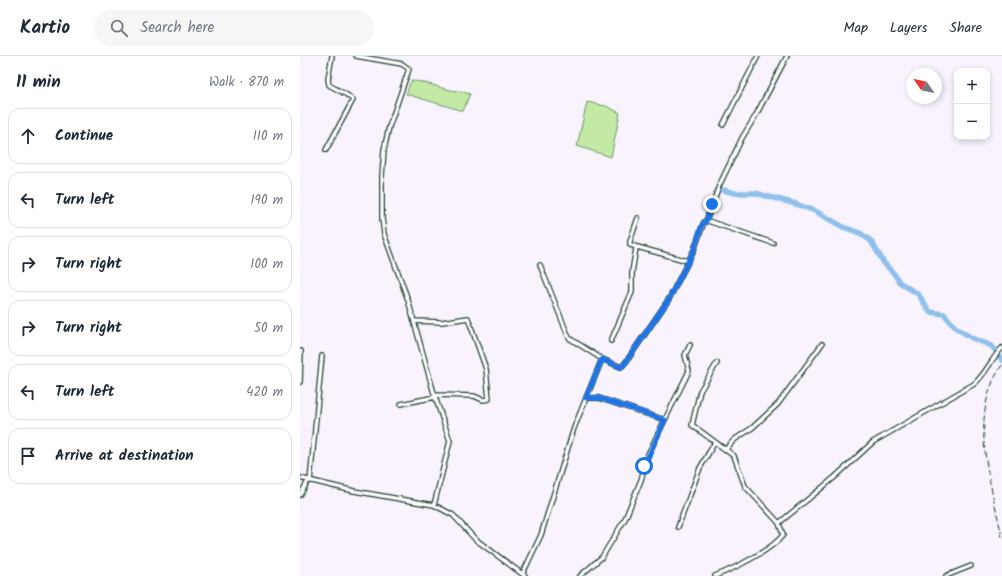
<!DOCTYPE html>
<html lang="en">
<head>
<meta charset="utf-8">
<style>
  body { margin:0; font-family:Kalam,sans-serif; background:#f6f6f7; color:#1f2937 }
  .controls { position:absolute; right:12px; top:12px; display:grid; overflow:hidden; border-radius:8px; box-shadow:0 2px 6px #0003 }
  .controls button { width:36px; height:36px; display:grid; place-items:center; padding:0; border:0; border-bottom:1px solid #e0e1e3; background:#fff; color:#1f2937; font:20px sans-serif }
  .compass { position:absolute; left:606px; top:12px; width:36px; height:36px; border-radius:50%; background:#fff; box-shadow:0 2px 6px #0003; rotate:304deg }
  .stop { position:absolute; width:12px; height:12px; margin:-9px; border:3px solid #1a73e8; border-radius:50%; background:#fff }
  .stop.end { background:#1a73e8; border-color:#fff; box-shadow:0 1px 4px #0008 }
  .list { margin:0; padding:0; list-style:none }
  h2 { display:flex; justify-content:space-between; align-items:center; height:52px; margin:0; padding:0 16px; font-size:17px }
  h2 small { font-size:13px; font-weight:400; color:#747a83 }
  .list li { display:grid; grid-template-columns:26px 1fr auto; gap:12px; align-items:center; box-sizing:border-box; height:56px; margin:0 8px 8px; padding:0 8px; border:1px solid #e0e1e3; border-radius:12px }
  .list b { display:block; font-size:15px; white-space:nowrap }
  .list em { font-size:13px; font-style:normal; color:#747a83 }
  .icon { flex:none; width:22px; height:22px; fill:none; stroke:currentColor; stroke-width:2; stroke-linecap:round; stroke-linejoin:round }
  .map { position:relative; flex:none; width:702px; height:520px; overflow:hidden }
  header { display:flex; align-items:center; gap:24px; box-sizing:border-box; height:56px; padding:0 20px; background:#fff; border-bottom:1px solid #e0e1e3 }
  header strong { font-size:19px }
  nav { display:flex; gap:22px; margin-inline-start:auto; font-size:14px }
  .search { width:280px; height:36px; background:#f6f6f7; display:flex; align-items:center; gap:10px; box-sizing:border-box; padding:0 14px; border-radius:22px; color:#747a83; font-size:15px }
  main { display:flex }
  aside { flex:1; background:#fff }
  .map>svg:first-child { display:block }
  .green { fill:#c2eaa5; stroke:#70946c }
  .lines { fill:none; stroke-linecap:round; stroke-linejoin:round }
  .river { stroke:#8fc0eb; stroke-width:5.5 }
  .minor-casing { stroke:#1f3d34; stroke-width:6 }
  .minor { stroke:#fff; stroke-width:3.5 }
  .rail { stroke:#1f3d34; stroke-width:1; stroke-dasharray:6 3; stroke-linecap:butt }
  .route { stroke:#1a73e8; stroke-width:5 }
</style>
</head>
<body>
<header>
<strong>Kartio</strong>
<div class="search"><svg class="icon" aria-label="search" viewBox="0 0 24 24"><circle cx="10" cy="10" r="6"/><path d="M15 15l6 6"/></svg>Search here</div>
<nav><a>Map</a><a>Layers</a><a>Share</a></nav>
</header>
<main>
<aside>
<h2>11 min<small>Walk · 870 m</small></h2>
<ul class="list">
<li><svg class="icon" aria-label="ahead" viewBox="0 0 24 24"><path d="M12 20V5M6 11l6-6 6 6"/></svg><div><b>Continue</b></div><em>110 m</em></li>
<li><svg class="icon" aria-label="left" viewBox="0 0 24 24"><path d="M17 20v-9H6M10 6l-5 5 5 5"/></svg><div><b>Turn left</b></div><em>190 m</em></li>
<li><svg class="icon" aria-label="right" viewBox="0 0 24 24"><path d="M7 20v-9h11M14 6l5 5-5 5"/></svg><div><b>Turn right</b></div><em>100 m</em></li>
<li><svg class="icon" aria-label="right" viewBox="0 0 24 24"><path d="M7 20v-9h11M14 6l5 5-5 5"/></svg><div><b>Turn right</b></div><em>50 m</em></li>
<li><svg class="icon" aria-label="left" viewBox="0 0 24 24"><path d="M17 20v-9H6M10 6l-5 5 5 5"/></svg><div><b>Turn left</b></div><em>420 m</em></li>
<li><svg class="icon" aria-label="arrive" viewBox="0 0 24 24"><path d="M6 21V4h12l-3 4 3 4H6"/></svg><div><b>Arrive at destination</b></div></li>
</ul>
</aside>
<div class="map">
<svg width="702" height="520" viewBox="0 0 702 520">
  <rect width="100%" height="100%" fill="#f8f3fd"/>
  <filter id="ink" filterUnits="userSpaceOnUse"><feTurbulence type="fractalNoise" baseFrequency=".025" numOctaves="2"/><feDisplacementMap in="SourceGraphic" scale="8" xChannelSelector="R" yChannelSelector="G"/><feConvolveMatrix kernelMatrix="1 2 1 2 8 2 1 2 1" color-interpolation-filters="sRGB"/></filter>
  <g filter="url(#ink)">
    <path class="green" d="M 111,25 C 123,25 134,30 146,33 C 154,35 162,35 170,38 L 163,55 L 106,38 Z
      M 287,46 L 306,50 L 320,57 L 311,101 L 277,90 Z"/>
    <g class="lines">
      <path class="river" d="M 419,133 L 435,137 L 455,137 L 496,148 L 515,155 L 543,171 L 560,177 L 571,185 L 584,207 L 595,219 L 599,226 L 618,238 L 630,256 L 644,258 L 656,272 L 672,282 L 692,290 L 702,304"/>
      <defs>
        <path id="minor" d="M 56,0 L 102,8 L 109,13 L 89,71 L 84,94 L 82,120 L 82,162 L 84,178 L 108,244 L 135,341 L 150,385 L 134,449
          M 423,69 L 458,0
          M 26,94 L 53,44 L 47,39 L 29,29 L 28,23 L 32,0
          M 338,162 L 330,185 L 330,189 L 388,205
          M 406,165 L 419,130 L 442,82 L 456,59 L 487,0
          M 240,209 L 269,282 L 302,303 L 321,311 L 326,306 L 369,243 L 394,194 L 404,166 L 408,165 L 473,187
          M 114,265 L 142,266 L 168,262 L 186,313 L 189,343 L 183,344 L 174,340 L 135,339
          M 311,285 L 332,236 L 332,216 L 336,192
          M 0,326 L 1,295
          M 286,342 L 299,342 L 365,364
          M 101,348 L 135,341
          M 426,393 L 434,384 L 452,372 L 478,348 L 522,288
          M 0,422 L 54,435 L 134,449 L 153,459 L 175,483 L 225,520
          M 10,425 L 22,300
          M 0,439 L 8,425
          M 479,467 L 535,421 L 573,386 L 674,328 C 686,318 691,303 702,292
          M 378,471 L 400,412 L 415,386
          M 223,517 L 241,479 L 274,372 L 302,303
          M 280,520 L 302,501 L 325,463 L 341,424 L 348,398 L 389,315 L 385,299 L 390,289
          M 415,520 C 433,513 472,494 483,479 L 479,467 L 445,430 L 434,400 L 392,369 L 400,335 L 417,307
          M 646,520 L 671,510"/>
      </defs>
      <use href="#minor" class="minor-casing"/>
      <use href="#minor" class="minor"/>
      <path class="rail" d="M 702,309 C 667,361 691,425 702,481"/>
    </g>
  </g>
  <g class="lines" filter="url(#ink)">
    <path class="route" d="M 344,410 L 365,364 L 299,342 L 286,342 L 302,303 L 320,311 L 323,310 L 369,243 L 394,194 L 402,169 L 406,165 L 412,148"/>
  </g>
</svg>
<div class="controls">
<button>+</button>
<button>−</button>
</div>
<svg class="compass" viewBox="-18 -18 36 36"><path d="M0-13l5 13h-10z" fill="#e53935"/><path d="M0 13l5-13h-10z" fill="#747a83"/></svg>
<div class="stop" style="left:344px;top:410px"></div>
<div class="stop end" style="left:412px;top:148px"></div>
</div>
</main>
</body>
</html>
